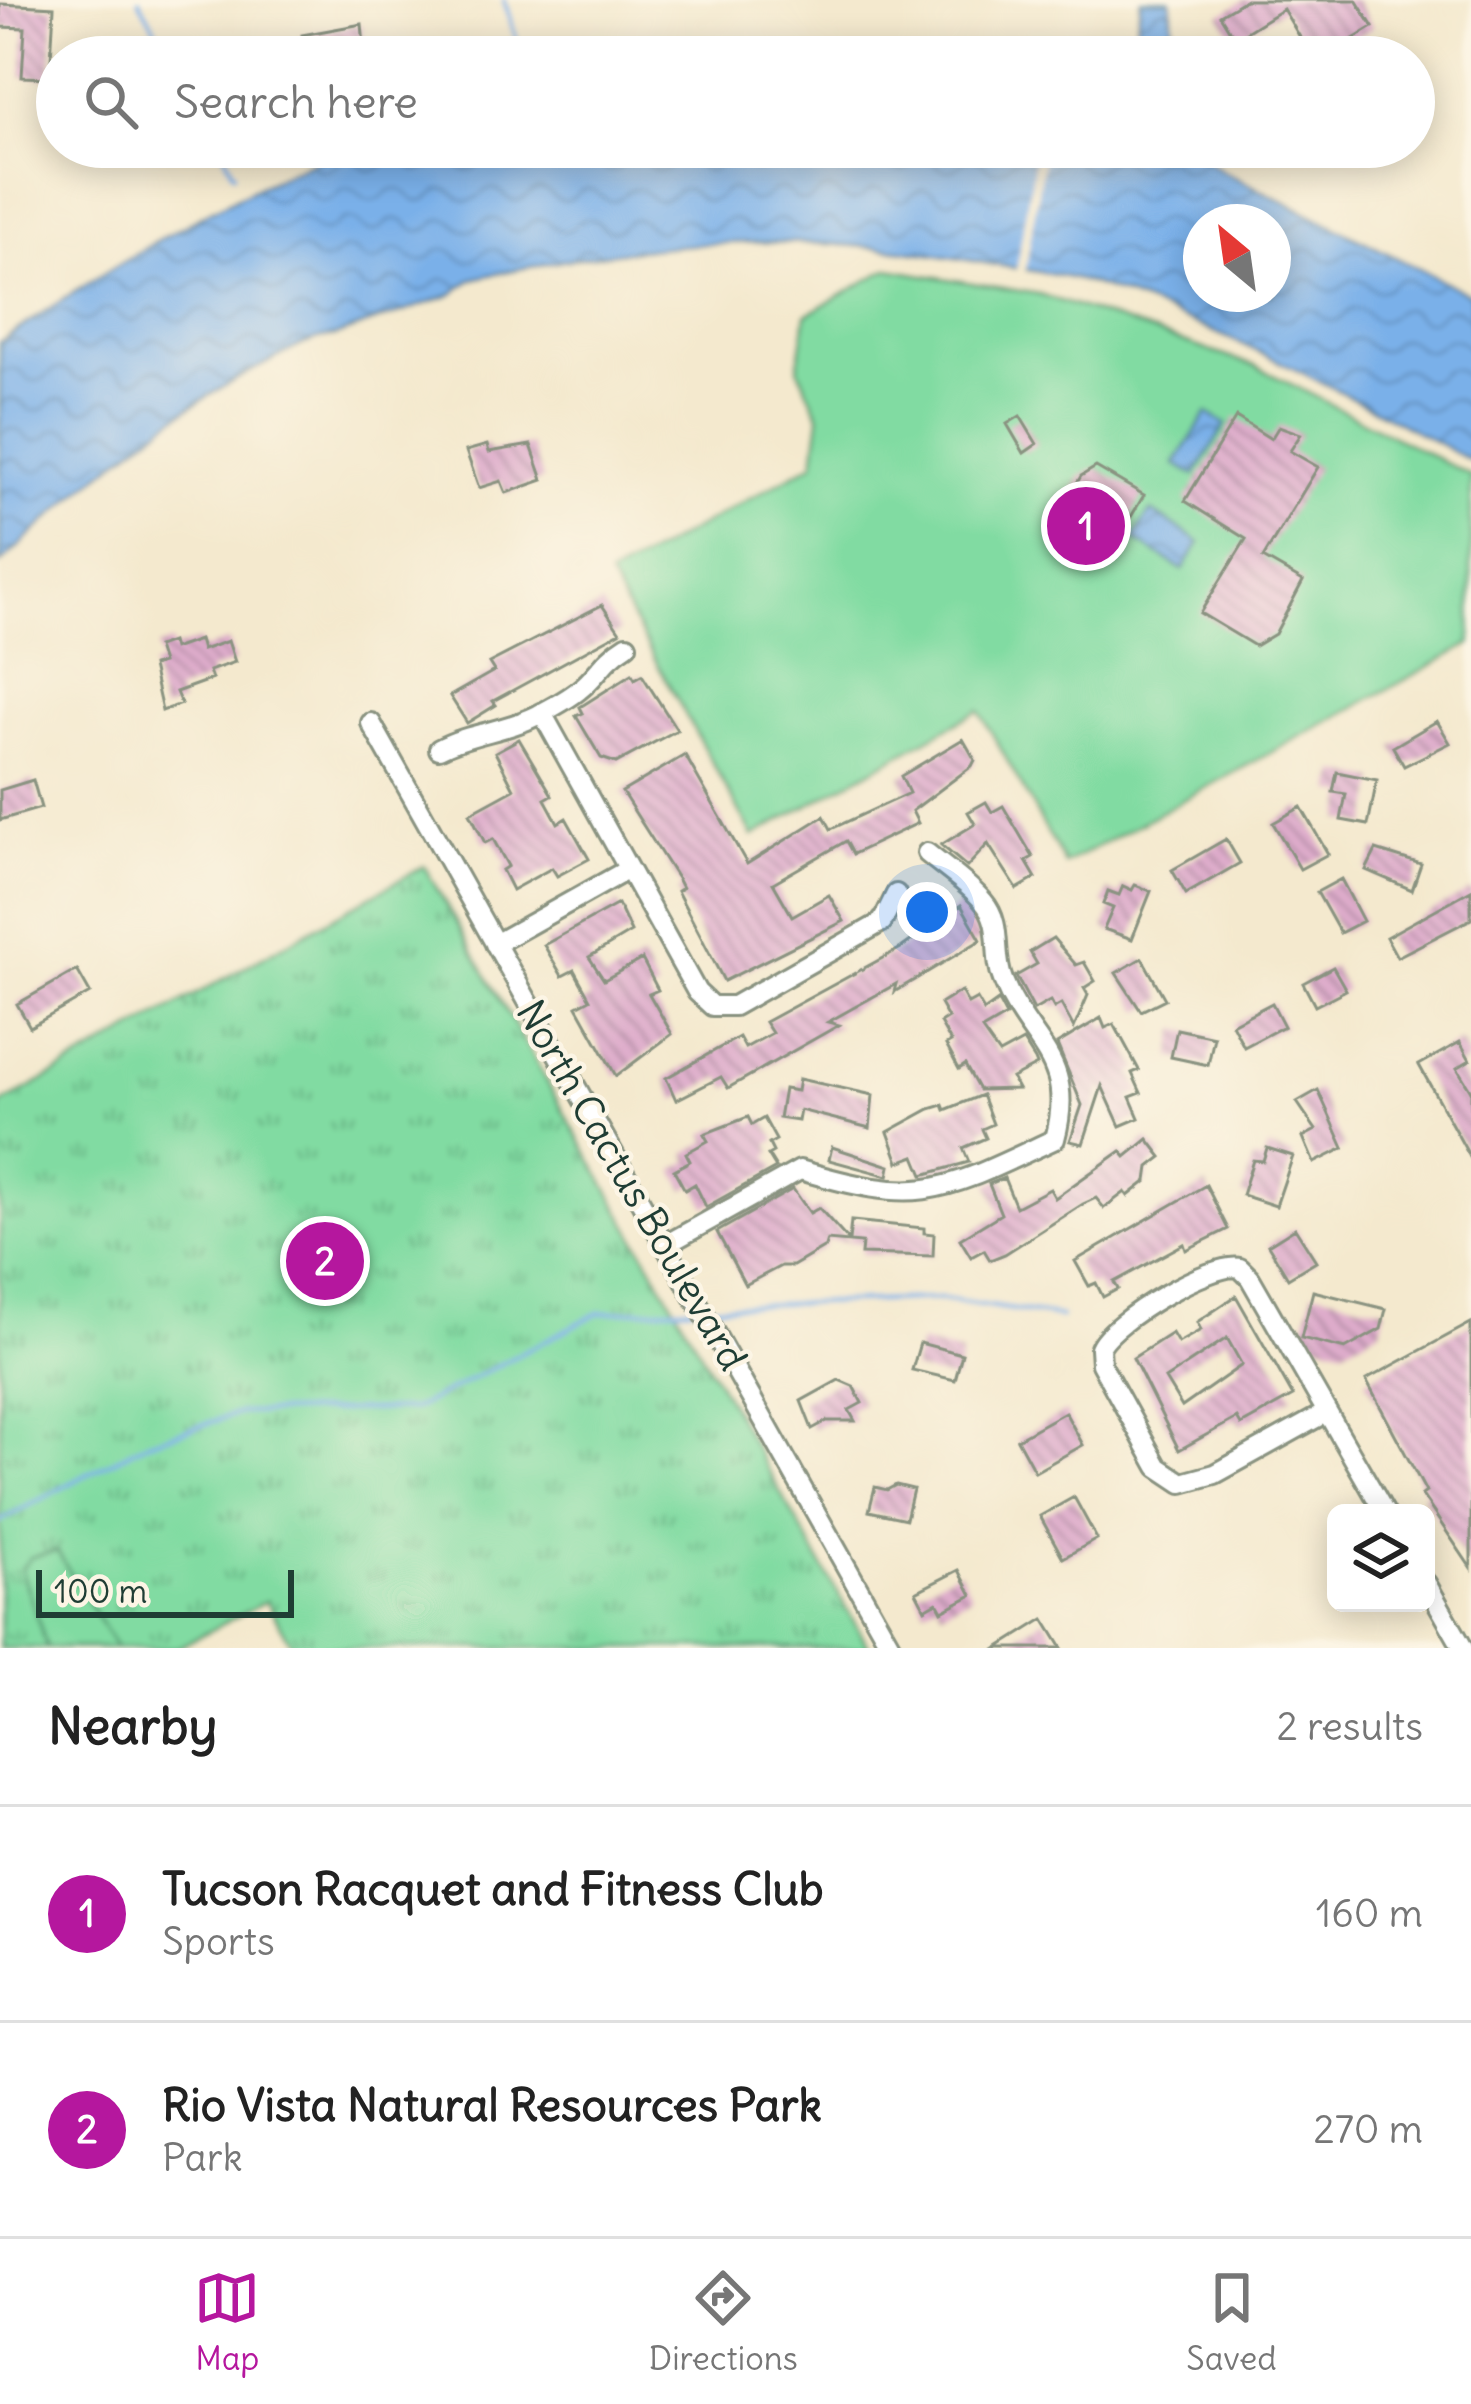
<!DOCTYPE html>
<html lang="en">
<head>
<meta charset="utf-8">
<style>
  body { margin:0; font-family:Delius,sans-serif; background:#f6f6f6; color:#222 }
  .controls { position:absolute; right:36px; bottom:36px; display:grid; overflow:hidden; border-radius:18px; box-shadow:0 6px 30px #0003 }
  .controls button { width:108px; height:108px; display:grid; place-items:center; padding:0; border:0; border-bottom:3px solid #e0e0e0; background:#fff; color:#222; font:60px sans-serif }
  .compass { position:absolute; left:1183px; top:204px; width:108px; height:108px; border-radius:50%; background:#fff; box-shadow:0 6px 30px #0003; rotate:331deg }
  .scale { position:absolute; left:36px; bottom:30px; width:258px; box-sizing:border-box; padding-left:12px; border:6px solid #1f3d34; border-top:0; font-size:33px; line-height:42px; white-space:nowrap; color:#1f3d34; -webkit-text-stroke:9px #fcf5e5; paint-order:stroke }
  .you { position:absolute; left:927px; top:912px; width:42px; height:42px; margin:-30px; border:9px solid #fff; border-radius:50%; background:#1a73e8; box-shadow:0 0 0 18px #1a73e833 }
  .badge { display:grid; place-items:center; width:78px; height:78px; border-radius:50%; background:#b5179e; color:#fff; font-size:39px; font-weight:700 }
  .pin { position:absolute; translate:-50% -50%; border:6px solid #fff; box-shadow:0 3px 12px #0006 }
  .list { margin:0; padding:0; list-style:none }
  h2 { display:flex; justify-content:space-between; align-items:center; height:156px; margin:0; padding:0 48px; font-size:51px }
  h2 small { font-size:39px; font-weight:400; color:#767676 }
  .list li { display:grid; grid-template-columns:78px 1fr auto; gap:36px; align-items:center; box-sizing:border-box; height:216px; padding:0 48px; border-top:3px solid #e0e0e0 }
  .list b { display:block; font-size:45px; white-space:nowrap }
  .list p { margin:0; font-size:39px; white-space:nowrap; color:#767676 }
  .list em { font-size:39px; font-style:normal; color:#767676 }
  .icon { flex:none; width:66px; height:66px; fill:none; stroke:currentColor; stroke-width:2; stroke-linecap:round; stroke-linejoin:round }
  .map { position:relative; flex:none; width:1471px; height:1648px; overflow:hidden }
  .search { position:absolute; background:#fff; box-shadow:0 6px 30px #0003; left:36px; right:36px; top:36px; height:132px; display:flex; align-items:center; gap:30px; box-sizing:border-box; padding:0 42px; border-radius:66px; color:#767676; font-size:45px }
  .sheet { height:588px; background:#fff }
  nav { display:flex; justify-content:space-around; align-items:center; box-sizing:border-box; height:168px; border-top:3px solid #e0e0e0; background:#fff; font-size:33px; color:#767676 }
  nav a { display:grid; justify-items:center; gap:6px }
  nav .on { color:#b5179e }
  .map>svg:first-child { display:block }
  .grass { fill:url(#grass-tufts); stroke:#508c6b; stroke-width:3 }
  .garden { fill:#81dba2; stroke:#508c6b; stroke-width:3 }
  .water { fill:url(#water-waves); stroke:#4c768e; stroke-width:3; fill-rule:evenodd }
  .pier { fill:#f4e9ce }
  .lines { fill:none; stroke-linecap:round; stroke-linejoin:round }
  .stream { stroke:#7ab0e9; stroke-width:4.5 }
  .building { fill:url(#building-back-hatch); fill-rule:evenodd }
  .minor-casing { stroke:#8a9381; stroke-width:24 }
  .minor { stroke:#fff; stroke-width:18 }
  .labels { text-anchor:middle; stroke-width:9; stroke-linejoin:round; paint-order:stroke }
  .street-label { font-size:39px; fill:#1f3d34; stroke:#fcf5e5 }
</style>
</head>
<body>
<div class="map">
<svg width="1471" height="1648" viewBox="0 0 1471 1648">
  <defs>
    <pattern id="grass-tufts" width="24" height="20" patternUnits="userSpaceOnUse" patternTransform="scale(3)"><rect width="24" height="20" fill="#81dba2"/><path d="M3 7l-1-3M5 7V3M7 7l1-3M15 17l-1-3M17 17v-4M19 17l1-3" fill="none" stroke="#69b385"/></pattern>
    <pattern id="water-waves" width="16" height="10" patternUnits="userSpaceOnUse" patternTransform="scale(3)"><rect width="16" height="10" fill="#7ab0e9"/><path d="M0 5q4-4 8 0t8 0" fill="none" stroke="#6390be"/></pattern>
    <pattern id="building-back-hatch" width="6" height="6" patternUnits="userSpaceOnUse" patternTransform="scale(3)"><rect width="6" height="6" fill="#deaccb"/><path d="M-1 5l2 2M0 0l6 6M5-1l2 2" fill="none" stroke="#b38da6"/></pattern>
  </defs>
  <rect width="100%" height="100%" fill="#fcf5e5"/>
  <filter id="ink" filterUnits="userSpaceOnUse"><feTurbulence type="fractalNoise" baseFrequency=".00833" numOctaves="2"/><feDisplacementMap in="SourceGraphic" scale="24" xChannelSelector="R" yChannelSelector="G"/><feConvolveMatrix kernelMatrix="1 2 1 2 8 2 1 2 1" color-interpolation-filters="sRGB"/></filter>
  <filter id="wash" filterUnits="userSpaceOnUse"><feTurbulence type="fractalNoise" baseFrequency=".004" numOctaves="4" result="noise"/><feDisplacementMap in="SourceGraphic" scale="48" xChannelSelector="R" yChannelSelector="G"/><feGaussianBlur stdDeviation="2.7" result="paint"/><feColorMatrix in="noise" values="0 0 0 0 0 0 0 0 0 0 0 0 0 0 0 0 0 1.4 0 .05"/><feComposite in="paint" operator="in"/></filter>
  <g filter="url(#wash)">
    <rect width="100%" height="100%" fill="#f4e9ce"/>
    <path class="grass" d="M 424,866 L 869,1648 L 294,1648 L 266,1601 L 177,1648 L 0,1648 L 0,1105 Z"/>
    <path class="garden" d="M 888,269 L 1039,294 L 1255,366 L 1471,476 L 1471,644 L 1065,864 L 979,710 L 753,836 L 609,577 L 814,463 L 820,417 L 798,368 L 806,315 Z
      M 57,1551 L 116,1648 L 47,1648 L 21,1569 L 31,1557 Z"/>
    <path class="water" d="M 1141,0 L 1171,0 L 1174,57 L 1132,57 Z
      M 348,147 L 1188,147 L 1221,170 L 1471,295 L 1471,461 C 1351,396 1230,332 1101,287 C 1065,274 1023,270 985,263 C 803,229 652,238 472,279 L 451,295 L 335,336 C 310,338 289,351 267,363 C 165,414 82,487 0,564 L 0,342 C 112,265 222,197 348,147 ZM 1201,222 L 1273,222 L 1273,294 L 1201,294 Z
      M 1207,413 L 1226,424 L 1195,475 L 1175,464 Z
      M 1151,511 L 1200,542 L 1183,570 L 1133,539 Z"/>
    <path class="pier" d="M 1036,147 L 1045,147 L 1025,274 L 1016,272 Z"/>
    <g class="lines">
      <path class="stream" d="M 139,0 L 171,57
        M 504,0 L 522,57
        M 221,147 L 234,173
        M 709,1306 L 942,1299 L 1061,1317
        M 0,1521 L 148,1442 L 240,1413 L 414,1409 L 598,1313 L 691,1307"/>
    </g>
    <g id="blocks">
      <path class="building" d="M 1245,0 L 1356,0 L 1373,27 L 1324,57 L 1312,57 L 1283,9 L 1235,39 L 1220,15 Z
        M 0,4 L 54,7 L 50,78 L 22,77 L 25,28 L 0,27 Z
        M 362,24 L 365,57 L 349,57 L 349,50 L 304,54 L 302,35 Z
        M 1020,416 L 1037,444 L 1024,453 L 1007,424 Z
        M 1236,417 L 1271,439 L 1279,426 L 1301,434 L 1290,451 L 1318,467 L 1263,558 L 1303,581 L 1275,634 L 1255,646 L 1200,613 L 1246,539 L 1185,501 Z
        M 487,445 L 489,452 L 531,445 L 543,480 L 506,493 L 501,481 L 479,488 L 466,451 Z
        M 1096,467 L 1144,495 L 1116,542 L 1063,507 L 1081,476 Z
        M 602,605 L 620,632 L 493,701 L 496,705 L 467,723 L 450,696 L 494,671 L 489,663 Z
        M 199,640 L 202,650 L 228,641 L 235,662 L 209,671 L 212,679 L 176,692 L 181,704 L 162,711 L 152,666 L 162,663 L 157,647 L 171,642 L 173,649 Z
        M 632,674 L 635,679 L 642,675 L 677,730 L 616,763 L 601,758 L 576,716 L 583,713 L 580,707 Z
        M 1437,721 L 1450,743 L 1404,766 L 1393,747 Z
        M 519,739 L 552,795 L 545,799 L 558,823 L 566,818 L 589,859 L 557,876 L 552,868 L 512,890 L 502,870 L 508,866 L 493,839 L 485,843 L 470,813 L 514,789 L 495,752 Z
        M 963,739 L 975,760 L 972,766 L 912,811 L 918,823 L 853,854 L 846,841 L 773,883 L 792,916 L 829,895 L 844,921 L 724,981 L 677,891 L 682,888 L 678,880 L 622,792 L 685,755 L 747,864 L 824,816 L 831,829 L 909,793 L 901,776 Z
        M 1337,772 L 1377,780 L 1368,825 L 1341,820 L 1346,794 L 1333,792 Z
        M 33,780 L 41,808 L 0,820 L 0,790 Z
        M 986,802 L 992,812 L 1003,806 L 1033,857 L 1026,861 L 1036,878 L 1017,889 L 988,844 L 967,867 L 941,845 L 975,824 L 968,812 Z
        M 1301,807 L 1328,854 L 1300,869 L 1273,823 Z
        M 1226,839 L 1240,863 L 1186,894 L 1172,870 Z
        M 1376,850 L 1421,864 L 1412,890 L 1366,870 Z
        M 1341,879 L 1363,921 L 1340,933 L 1317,892 Z
        M 1135,885 L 1151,891 L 1132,939 L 1104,929 L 1113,908 L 1103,904 L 1108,891 L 1119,895 L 1123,886 L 1132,890 Z
        M 1471,890 L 1471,919 L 1397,957 L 1386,937 Z
        M 618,904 L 631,932 L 589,957 L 604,980 L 642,959 L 658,990 L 649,994 L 672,1034 L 616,1076 L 577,1006 L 590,999 L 574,970 L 562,976 L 544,945 Z
        M 961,905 L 981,940 L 894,992 L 896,984 L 828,1022 L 839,1025 L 728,1088 L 721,1077 L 676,1100 L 666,1078 L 739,1037 L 745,1048 L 772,1033 L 765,1022 L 901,948 Z
        M 1053,938 L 1076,965 L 1084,962 L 1095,981 L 1084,988 L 1088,995 L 1074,1028 L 1061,1004 L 1054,1008 L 1050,1001 L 1034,1010 L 1016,976 L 1037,964 L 1030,952 Z
        M 1142,958 L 1165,999 L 1141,1011 L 1116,973 Z
        M 1333,967 L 1346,990 L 1315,1006 L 1303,983 Z
        M 77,970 L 90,993 L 30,1027 L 17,1004 Z
        M 961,991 L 968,1004 L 977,999 L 984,1011 L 998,1001 L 1006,1016 L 982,1030 L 999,1054 L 1023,1041 L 1035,1060 L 1037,1065 L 1012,1078 L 1018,1089 L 979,1090 L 965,1065 L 959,1069 L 946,1045 L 951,1042 L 940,1023 L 948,1018 L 940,1004 Z
        M 1272,1003 L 1284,1026 L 1244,1047 L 1232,1024 Z
        M 1101,1018 L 1105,1028 L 1114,1024 L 1139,1070 L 1132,1073 L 1141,1093 L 1130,1097 L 1139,1118 L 1120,1126 L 1102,1086 L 1083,1144 L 1070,1141 L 1082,1105 L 1057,1044 Z
        M 1177,1029 L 1214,1037 L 1208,1065 L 1171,1057 Z
        M 1460,1042 L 1470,1060 L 1457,1068 L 1471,1091 L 1471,1159 L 1419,1065 Z
        M 799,1079 L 873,1095 L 870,1128 L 800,1110 L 798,1121 L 779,1118 L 784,1089 L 797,1091 Z
        M 1318,1090 L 1344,1148 L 1314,1163 L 1303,1137 L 1316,1130 L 1297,1102 Z
        M 982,1095 L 993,1124 L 982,1129 L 986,1138 L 963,1148 L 969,1162 L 923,1175 L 915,1156 L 899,1162 L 888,1132 L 930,1109 L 943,1105 L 945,1110 Z
        M 748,1117 L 752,1125 L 764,1118 L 776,1140 L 769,1144 L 773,1152 L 768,1155 L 776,1168 L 706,1207 L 695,1184 L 685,1190 L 674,1170 L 690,1161 L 686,1153 L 708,1141 L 704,1134 Z
        M 1148,1139 L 1162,1157 L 1149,1167 L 1147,1181 L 1128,1196 L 1125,1192 L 1104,1208 L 1096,1198 L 1083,1204 L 1005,1254 L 990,1260 L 984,1250 L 971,1257 L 960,1239 L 1001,1214 L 989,1184 L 1004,1178 L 1016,1207 L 1050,1189 L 1055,1198 L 1121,1151 L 1126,1157 Z
        M 832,1147 L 890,1166 L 888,1176 L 829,1160 Z
        M 1267,1148 L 1293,1156 L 1276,1206 L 1242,1195 L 1253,1160 L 1263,1161 Z
        M 1206,1185 L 1228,1229 L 1186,1250 L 1184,1244 L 1114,1282 L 1118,1289 L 1103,1297 L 1096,1283 L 1089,1286 L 1075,1261 Z
        M 793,1189 L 810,1213 L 819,1208 L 849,1241 L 851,1221 L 924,1228 L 924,1233 L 934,1234 L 933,1256 L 861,1254 L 862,1243 L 827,1240 L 825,1247 L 793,1266 L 781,1266 L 745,1285 L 717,1232 Z
        M 1295,1228 L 1316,1261 L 1288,1278 L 1268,1245 Z
        M 1313,1291 L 1386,1309 L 1381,1329 L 1345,1349 L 1301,1338 Z
        M 1236,1296 L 1293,1396 L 1241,1425 L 1237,1418 L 1179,1450 L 1133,1358 L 1172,1333 L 1178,1343 L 1201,1330 L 1197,1322 ZM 1227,1338 L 1242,1365 L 1182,1407 L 1165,1379 Z
        M 1471,1323 L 1471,1568 L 1422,1495 L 1426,1492 L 1366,1380 Z
        M 920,1343 L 962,1354 L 955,1380 L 912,1370 Z
        M 839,1380 L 853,1386 L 862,1403 L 849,1410 L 855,1421 L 827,1421 L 812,1429 L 801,1401 Z
        M 1065,1412 L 1083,1445 L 1035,1472 L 1017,1439 Z
        M 896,1485 L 913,1489 L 906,1519 L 869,1511 L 875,1487 L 887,1490 Z
        M 1074,1497 L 1097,1539 L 1063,1558 L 1040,1516 Z
        M 959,1570 L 972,1595 L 942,1611 L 937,1602 L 925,1609 L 916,1592 Z
        M 1044,1619 L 1062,1648 L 998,1648 Z"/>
    </g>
  </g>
  <g filter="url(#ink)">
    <use href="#blocks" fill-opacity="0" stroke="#8a9381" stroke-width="3"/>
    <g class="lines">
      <defs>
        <path id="minor" d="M 542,713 L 697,992 L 712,1006 L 734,1006 L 882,922 L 896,894
          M 371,723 L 892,1648
          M 439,749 C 471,732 505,732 538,715 C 551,708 567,700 579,690 C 598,676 601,661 627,645
          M 495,944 L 627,870
          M 667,1244 L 800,1170 C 924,1207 941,1192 1055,1139 C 1077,1057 1029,1046 1003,980 C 992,954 1004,925 983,901 C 968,883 945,868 927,853
          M 1327,1412 L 1215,1474 L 1182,1483 L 1158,1467 L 1101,1364 L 1100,1348 C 1111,1321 1213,1261 1240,1268 L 1250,1278 L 1385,1513
          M 1426,1583 L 1463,1648"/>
      </defs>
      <use href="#minor" class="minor-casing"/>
      <use href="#minor" class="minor"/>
    </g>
  </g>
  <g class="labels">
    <g class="street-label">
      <text transform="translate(632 1185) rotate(60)" y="14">North Cactus Boulevard</text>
    </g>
  </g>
</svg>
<div class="controls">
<button><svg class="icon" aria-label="layers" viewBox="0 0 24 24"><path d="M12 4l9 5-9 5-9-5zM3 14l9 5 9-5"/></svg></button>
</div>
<svg class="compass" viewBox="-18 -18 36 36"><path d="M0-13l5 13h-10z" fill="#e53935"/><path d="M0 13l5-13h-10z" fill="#767676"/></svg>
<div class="scale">100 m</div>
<div class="you"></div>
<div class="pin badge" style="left:1086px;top:526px">1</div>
<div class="pin badge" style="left:325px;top:1261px">2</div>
<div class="search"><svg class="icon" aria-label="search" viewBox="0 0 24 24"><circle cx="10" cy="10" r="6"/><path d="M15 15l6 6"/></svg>Search here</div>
</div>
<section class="sheet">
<h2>Nearby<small>2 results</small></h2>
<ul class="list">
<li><span class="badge">1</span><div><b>Tucson Racquet and Fitness Club</b><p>Sports</p></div><em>160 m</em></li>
<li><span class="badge">2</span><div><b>Rio Vista Natural Resources Park</b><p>Park</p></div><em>270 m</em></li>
</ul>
</section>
<nav>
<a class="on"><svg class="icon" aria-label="map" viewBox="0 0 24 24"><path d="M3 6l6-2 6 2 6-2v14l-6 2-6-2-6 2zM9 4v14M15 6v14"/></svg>Map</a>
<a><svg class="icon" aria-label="directions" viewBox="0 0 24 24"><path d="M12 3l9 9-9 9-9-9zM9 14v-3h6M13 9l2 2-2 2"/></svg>Directions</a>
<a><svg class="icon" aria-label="saved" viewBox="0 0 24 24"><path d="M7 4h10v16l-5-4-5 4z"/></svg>Saved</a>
</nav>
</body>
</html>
